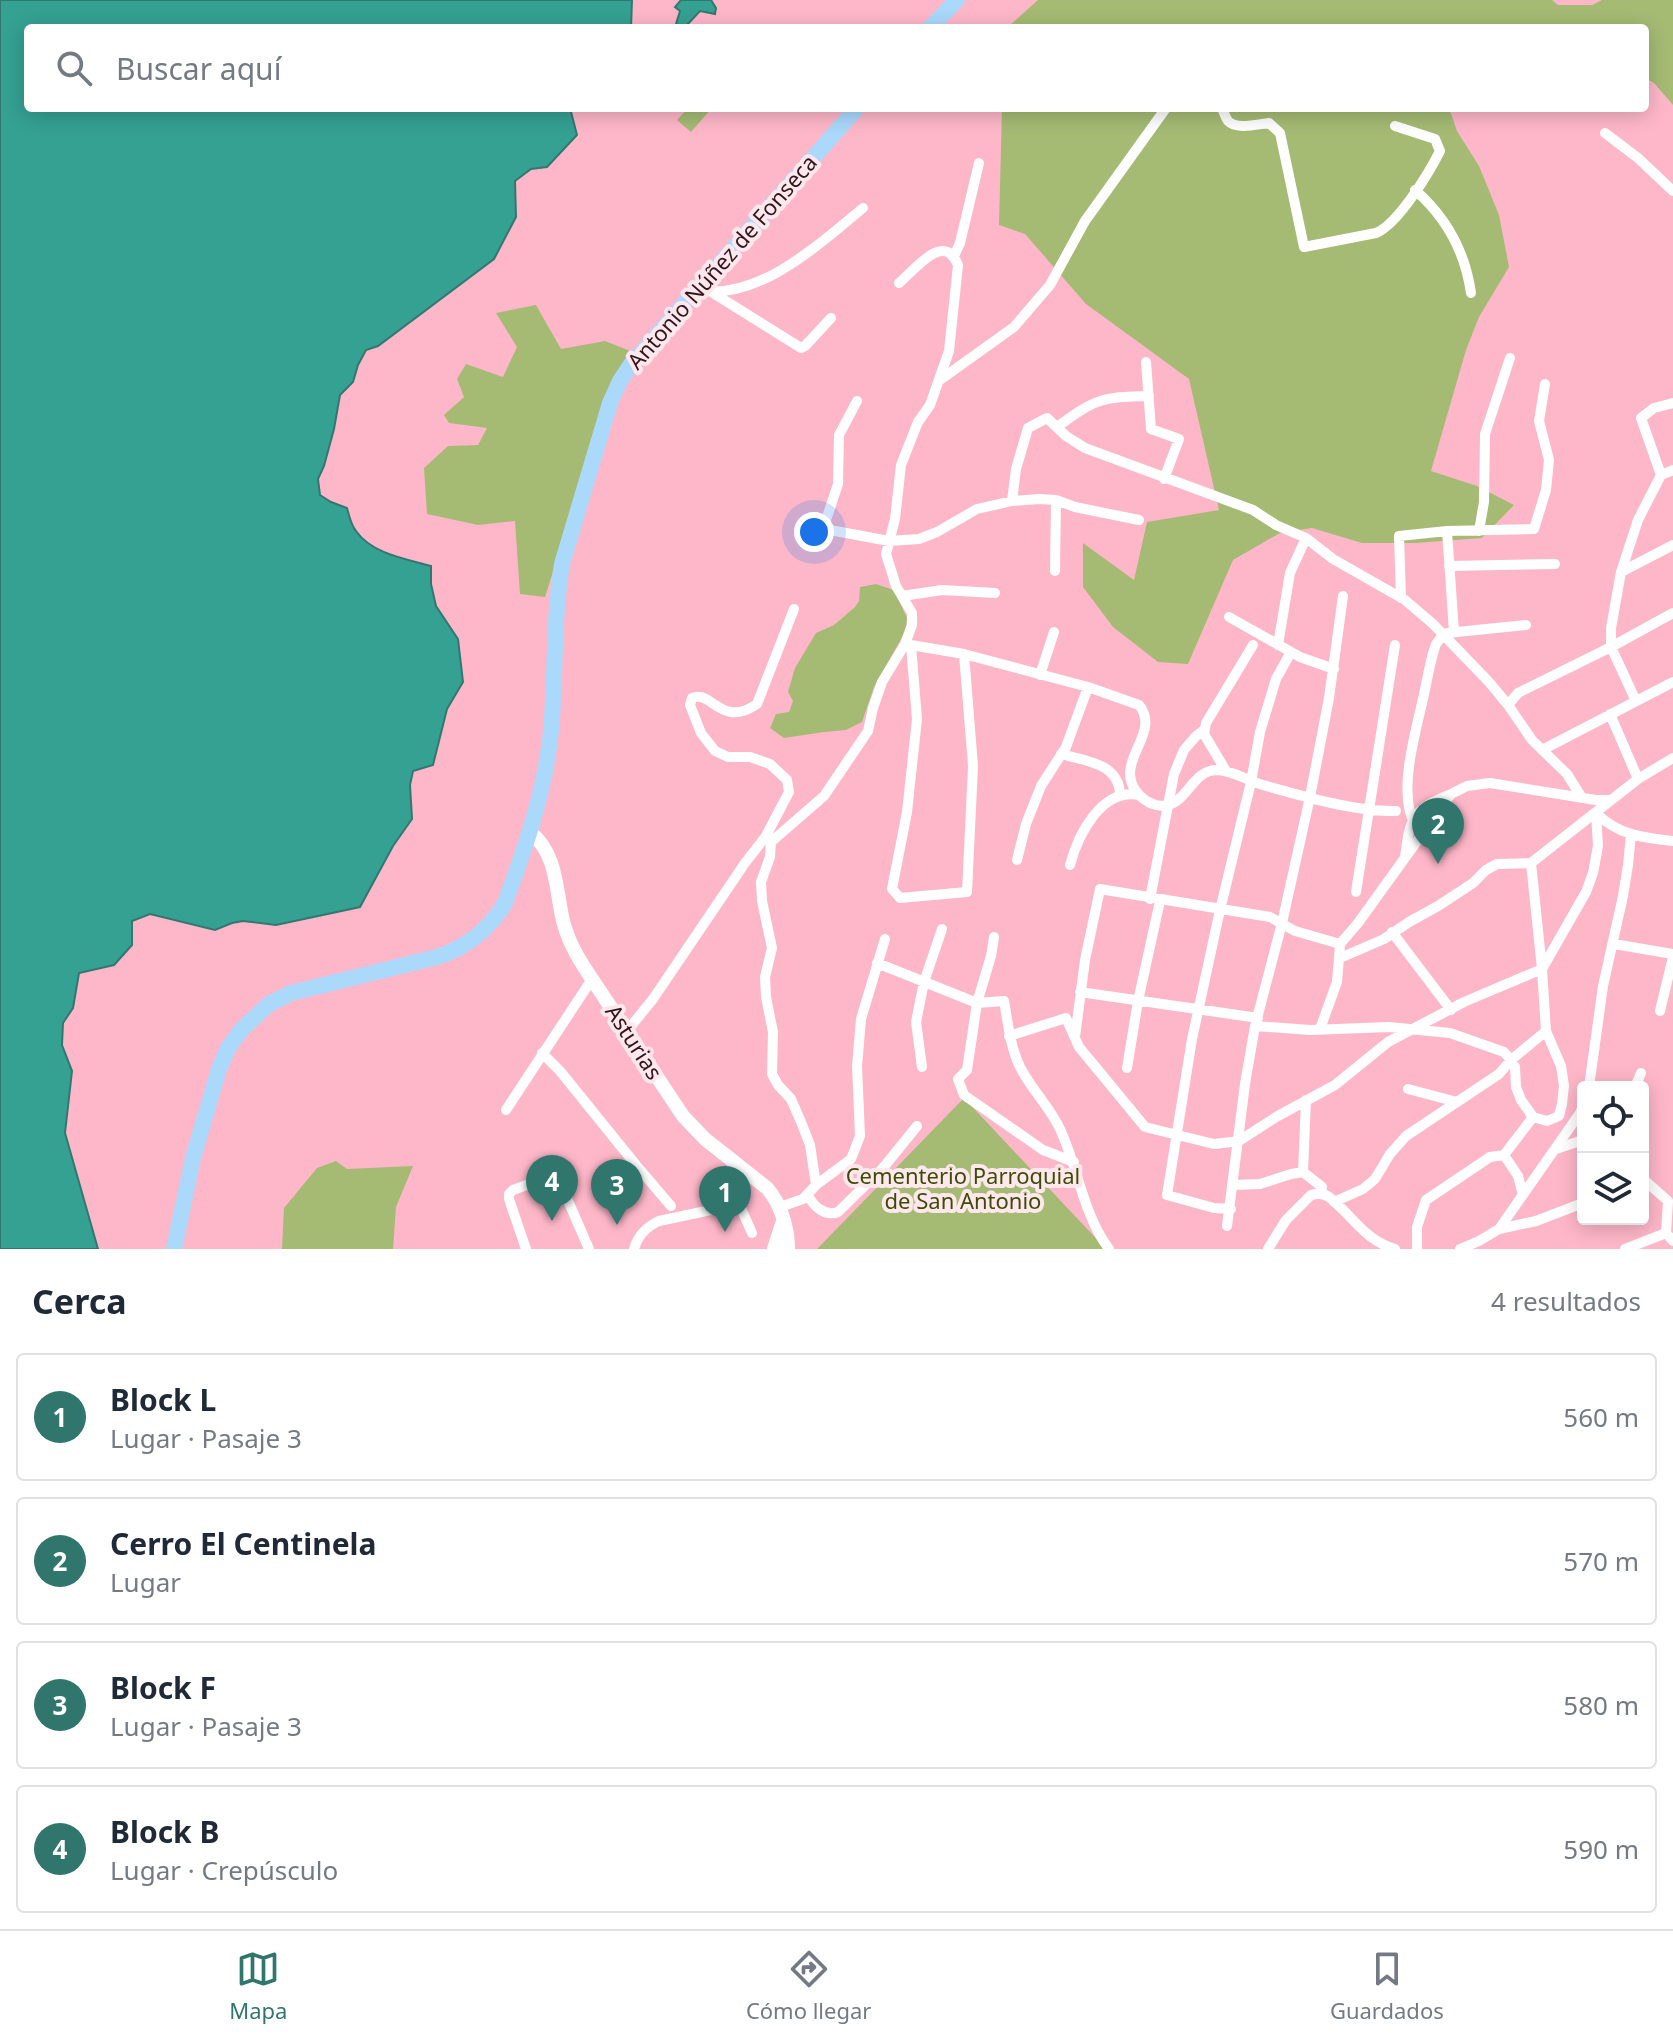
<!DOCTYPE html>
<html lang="es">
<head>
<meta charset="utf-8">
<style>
  body { margin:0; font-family:"Noto Sans",sans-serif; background:#f6f6f7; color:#1f2937 }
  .controls { position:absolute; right:24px; bottom:24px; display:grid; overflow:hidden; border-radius:8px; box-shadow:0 4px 20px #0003 }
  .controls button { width:72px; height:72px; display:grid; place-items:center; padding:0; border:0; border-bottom:2px solid #e0e1e3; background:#fff; color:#1f2937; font:40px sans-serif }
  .you { position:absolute; left:814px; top:532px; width:28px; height:28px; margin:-20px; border:6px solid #fff; border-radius:50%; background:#1a73e8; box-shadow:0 0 0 12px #1a73e833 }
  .badge { display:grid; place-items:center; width:52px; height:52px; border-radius:50%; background:#30766d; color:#fff; font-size:26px; font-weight:700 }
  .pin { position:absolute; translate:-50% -66px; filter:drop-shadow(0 2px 4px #0008) }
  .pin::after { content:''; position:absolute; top:42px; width:28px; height:24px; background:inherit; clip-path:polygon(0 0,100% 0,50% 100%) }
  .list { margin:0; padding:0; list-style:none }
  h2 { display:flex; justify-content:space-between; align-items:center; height:104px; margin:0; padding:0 32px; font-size:34px }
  h2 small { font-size:26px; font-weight:400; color:#747a83 }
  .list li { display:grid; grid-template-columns:52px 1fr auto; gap:24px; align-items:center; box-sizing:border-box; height:128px; margin:0 16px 16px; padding:0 16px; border:2px solid #e0e1e3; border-radius:8px }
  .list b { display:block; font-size:30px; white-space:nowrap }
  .list p { margin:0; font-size:26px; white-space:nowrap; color:#747a83 }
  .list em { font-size:26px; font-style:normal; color:#747a83 }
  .icon { flex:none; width:44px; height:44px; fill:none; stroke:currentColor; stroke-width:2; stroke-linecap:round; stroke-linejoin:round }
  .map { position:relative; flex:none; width:1673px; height:1249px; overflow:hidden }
  .search { position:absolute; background:#fff; box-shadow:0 4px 20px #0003; left:24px; right:24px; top:24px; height:88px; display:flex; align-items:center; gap:20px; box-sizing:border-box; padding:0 28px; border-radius:8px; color:#747a83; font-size:30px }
  .sheet { height:680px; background:#fff }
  nav { display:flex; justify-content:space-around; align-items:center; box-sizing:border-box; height:112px; border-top:2px solid #e0e1e3; background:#fff; font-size:22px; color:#747a83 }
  nav a { display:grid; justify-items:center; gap:4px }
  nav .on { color:#30766d }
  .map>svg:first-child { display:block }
  .green { fill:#a5bb74 }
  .water { fill:#34a193; stroke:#337870; stroke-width:2 }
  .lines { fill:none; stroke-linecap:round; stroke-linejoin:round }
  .street { stroke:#fff; stroke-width:10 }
  .secondary { stroke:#fff; stroke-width:14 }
  .primary { stroke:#abd9fb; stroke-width:16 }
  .labels { text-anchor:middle; stroke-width:8; stroke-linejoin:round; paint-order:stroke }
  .street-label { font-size:22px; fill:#30171e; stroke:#fee8ed }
  .park-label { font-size:22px; fill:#3c4c04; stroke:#fee8ed }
</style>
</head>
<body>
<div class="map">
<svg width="1673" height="1249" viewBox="0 0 1673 1249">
  <rect width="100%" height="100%" fill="#feb7c9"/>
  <path class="green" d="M 1038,0 L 1552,0 L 1558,5 L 1592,5 L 1602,0 L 1673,0 L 1673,105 L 1654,83 L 1645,78 L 1645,28 L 1007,28 Z
    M 688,108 L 712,108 L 691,132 L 677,120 Z
    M 1002,108 L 1449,108 L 1457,131 L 1479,166 L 1499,215 L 1509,267 L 1479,317 L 1466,350 L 1431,471 L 1477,486 L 1514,505 L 1482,538 L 1415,543 L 1362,543 L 1312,528 L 1280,533 L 1233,560 L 1188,664 L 1158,662 L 1113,627 L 1083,587 L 1083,543 L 1134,580 L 1147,522 L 1219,510 L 1189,379 L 1086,304 L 1025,234 L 999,225 Z
    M 536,305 L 561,349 L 605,341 L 633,352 L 569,521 L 545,597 L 520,594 L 515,521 L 478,525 L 427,514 L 424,468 L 448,446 L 478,445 L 487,428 L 449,423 L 444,415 L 464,397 L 457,379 L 466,364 L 503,377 L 517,347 L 496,313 Z
    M 876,584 L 894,590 L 907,618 L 905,632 L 874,687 L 862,722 L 846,730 L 824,732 L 784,738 L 770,728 L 776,714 L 789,712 L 793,701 L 788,692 L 795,668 L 816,633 L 834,625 L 855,607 L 859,601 L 860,587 Z
    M 964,1098 L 1106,1249 L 817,1249 Z
    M 336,1161 L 347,1169 L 413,1166 L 396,1207 L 393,1249 L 282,1249 L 284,1208 L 317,1168 Z"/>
  <path class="water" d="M 0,0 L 632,0 L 631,28 L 28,28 L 28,108 L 570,108 L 577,135 L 547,167 L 531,169 L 515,181 L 516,217 L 494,259 L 378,346 L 366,350 L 358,365 L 353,382 L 340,395 L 334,429 L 324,466 L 318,479 L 320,495 L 331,502 L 347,508 C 349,515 351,525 356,531 C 372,554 406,559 431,566 L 431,584 L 436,606 L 458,639 L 463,682 L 447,709 L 433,765 L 413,771 L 410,785 L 412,819 L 393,846 L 360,907 L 276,925 L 243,921 L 232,923 L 215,930 L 150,914 L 132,921 L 132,945 L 114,965 L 79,973 L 73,1008 L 63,1023 L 62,1045 L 72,1071 L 65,1133 L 98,1249 L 0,1249 Z
    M 681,0 L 711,0 L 716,8 L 715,14 L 700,11 L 685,27 L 676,24 L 680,11 L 675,7 Z"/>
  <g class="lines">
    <path class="street" d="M 1222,108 C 1224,112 1225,117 1228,121 C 1236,130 1258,124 1269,123 L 1280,133 L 1304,247 L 1376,233 C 1398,224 1429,173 1440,151 L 1435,139 L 1395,126
      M 1605,133 L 1638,158 L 1673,191
      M 1415,190 C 1447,218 1465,251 1471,293
      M 954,256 L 960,243 L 979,163
      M 696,290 C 758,302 819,244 863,208
      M 713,293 L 801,348 L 805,346 L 831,318
      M 1146,362 L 1151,429 L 1179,439 L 1164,479
      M 940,380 L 1014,327 L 1050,285 L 1085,221 L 1166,108
      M 857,401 L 839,435 L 838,484 L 825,523 L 830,530 L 889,541 L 919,539 L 937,532 L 977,509 L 1012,501 L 1039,499 L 1056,500 L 1075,507 L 1139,520
      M 1057,427 C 1095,399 1101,397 1149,396
      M 1661,475 L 1641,418 L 1654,408 L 1673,403
      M 1012,501 L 1016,469 L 1028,428 L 1047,418 L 1066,436 L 1085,448 L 1253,510 L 1276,525 L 1306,538 L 1333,559 L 1405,600 L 1433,624 L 1489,682 L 1508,705 L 1532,740 L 1567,774 L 1582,798
      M 1447,531 L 1454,632
      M 1479,531 L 1484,502 L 1485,434 L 1510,358
      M 1449,566 L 1555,564
      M 1055,571 L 1056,500
      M 1621,572 L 1673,545
      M 902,596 L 942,590 L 995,593
      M 1401,598 L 1399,536 L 1447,531 L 1534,529 L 1546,490 L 1549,460 L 1539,421 L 1545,384
      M 1229,617 L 1300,657 L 1334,669
      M 905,644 L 964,654 L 1088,687 L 1139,705 C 1162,733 1114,761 1136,791 C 1141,798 1148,803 1156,805 C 1186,812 1189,771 1216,770 C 1232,770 1248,781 1263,785 C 1301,796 1357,812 1396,811
      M 911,645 L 917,719 L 907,812 L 892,889 L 900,898 L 967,892 L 973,766 L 964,654
      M 1278,645 L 1290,573 L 1306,538
      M 1040,675 L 1054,632
      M 1636,701 L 1611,647 L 1611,628 L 1621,572 L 1638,520 L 1661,475 L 1673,470
      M 1508,705 L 1518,693 L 1611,647 L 1673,613
      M 1610,714 L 1638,779
      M 1542,750 L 1673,682
      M 1061,754 C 1086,761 1119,763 1120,795
      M 1226,771 L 1204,734 L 1206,723 L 1253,645
      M 1596,813 C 1618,835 1643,838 1673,841
      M 1412,818 C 1399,784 1417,728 1424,694 C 1428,677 1430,660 1436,644 L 1443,635 L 1447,633 L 1526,625
      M 767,838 L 771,842 L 770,857 L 761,882 L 762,901 L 772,948 L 765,977 L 766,997 L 773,1032 L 772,1074 L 778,1085 L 791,1099 L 801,1122 L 810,1145 L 816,1185
      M 771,842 L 824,796 L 868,731 L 873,708 L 882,682 L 905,644 L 912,625 L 912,613 L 896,586 L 886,554 L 895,519 L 901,465 L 918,422 L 930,405 L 949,351 L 958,265 C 944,230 915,270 899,283
      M 1405,857 C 1410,819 1411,810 1449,795
      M 1017,860 L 1026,824 L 1041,786 L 1066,747 L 1088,687
      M 1070,865 C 1078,835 1101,788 1139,795
      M 1356,892 L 1395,645
      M 1150,899 L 1174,774 L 1184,750 L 1196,736 L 1204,730
      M 1392,932 L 1451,1010
      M 994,937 L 991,956 L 977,1003 L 967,1070 L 958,1079 L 964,1095 L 1043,1150 L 1074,1162
      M 1614,944 L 1673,954
      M 1340,958 L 1384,939 L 1409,922 L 1438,906 L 1473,883 L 1486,870 L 1497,864 L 1531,863 L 1638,779 L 1673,758
      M 877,963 L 977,1003 L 1004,1001 C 1008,1023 1010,1046 1020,1067 C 1031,1089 1050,1107 1060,1129 C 1078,1168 1083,1214 1109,1249
      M 1080,992 L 1258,1018
      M 1660,1011 L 1673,957
      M 1255,1026 L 1310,1030 L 1389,1027 L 1450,1033 L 1504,1052 L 1511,1060 L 1515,1067 L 1516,1087 L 1521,1100 L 1533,1117 L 1547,1121 L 1559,1116 L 1562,1104 L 1564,1086 L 1561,1066 L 1546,1031 L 1542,969 L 1586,892 L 1593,873 L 1598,846 L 1596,813
      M 1320,1029 L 1337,982 L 1340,944 L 1358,923 L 1451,794 L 1467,786 L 1490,783 L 1596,800 L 1610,800
      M 627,1031 L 653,999 L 745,863 L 766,836 L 789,792 L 787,780 L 770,764 L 750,757 L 728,757 L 715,751 L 701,733 L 690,705 L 692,698 C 711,689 721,729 757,704 L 794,609
      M 1009,1036 L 1066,1018 L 1079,1047 L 1145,1127 L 1214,1144 L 1239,1141 L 1276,1117 L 1335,1085 L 1388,1042 L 1464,1002 L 1542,969 L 1531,863
      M 1075,1037 L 1085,960 L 1100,889 L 1270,917 L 1295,931 L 1340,944
      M 542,1053 L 560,1071 L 636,1165 L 671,1206
      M 922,1067 L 916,1022 L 924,982 L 942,929
      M 1127,1068 L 1138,1001 L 1160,901
      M 1589,1087 L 1603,986 L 1623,896 L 1628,865 L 1631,834
      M 1635,1087 L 1641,1073
      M 1408,1089 L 1457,1102
      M 506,1110 L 592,979
      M 1556,1149 L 1583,1140
      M 1504,1155 L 1518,1176 L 1523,1195
      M 1303,1172 L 1306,1100
      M 1643,1179 L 1668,1201 L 1666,1233 L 1673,1241
      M 1232,1185 L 1260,1184 L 1291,1174 L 1303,1172 L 1322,1187 L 1321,1193
      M 808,1195 C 813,1206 825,1217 838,1212 L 883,1168 L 917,1126
      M 1334,1202 L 1363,1189 L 1375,1179 L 1390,1154 L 1406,1136 L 1499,1074 L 1511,1060 L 1546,1031
      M 780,1207 L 803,1199 L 816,1185 L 851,1159 L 860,1136 L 857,1066 L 861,1019 L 885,939
      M 1231,1209 L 1214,1208 L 1167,1195 L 1192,1039 L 1220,910 L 1251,782 L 1260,732 L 1276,679 L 1291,652
      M 1227,1226 L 1245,1084 L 1255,1026 L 1282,923 L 1310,797 L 1329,698 L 1343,596
      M 1499,1229 L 1536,1221 L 1583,1203
      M 526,1249 L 509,1199 L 509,1194 L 513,1190 L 554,1175 L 559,1180 L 589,1249
      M 634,1249 C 638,1235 646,1227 659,1221 L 739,1204 L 752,1233
      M 1268,1249 L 1286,1220 L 1311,1195 C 1318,1193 1323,1193 1329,1197 C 1353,1216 1364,1240 1395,1249
      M 1417,1249 L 1417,1227 L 1426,1200 L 1490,1157 L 1504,1155 L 1533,1117
      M 1460,1249 L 1479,1241 L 1499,1229 L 1580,1113 L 1583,1106
      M 1625,1249 L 1666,1233"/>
    <path class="secondary" d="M 531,833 C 557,853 556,891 563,921 C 567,937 575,953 584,967 L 683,1116 L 705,1139 L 767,1188 C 781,1204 788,1228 788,1249
      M 774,1249 L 782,1224"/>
    <path class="primary" d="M 930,28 L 957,0
      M 174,1249 L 193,1158 L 219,1069 L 228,1048 L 242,1029 L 269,1004 L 291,993 L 437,957 C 467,947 489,930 505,903 C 526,846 545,791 551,731 C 556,675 553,619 562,564 L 610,403 L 620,381 L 632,363 L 857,108"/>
  </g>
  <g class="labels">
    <g class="street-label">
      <text transform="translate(722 262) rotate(-49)" y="8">Antonio Núñez de Fonseca</text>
      <text transform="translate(634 1042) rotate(57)" y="8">Asturias</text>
    </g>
    <g class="park-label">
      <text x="963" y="1184">Cementerio Parroquial<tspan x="963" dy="25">de San Antonio</tspan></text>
    </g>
  </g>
</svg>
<div class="controls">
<button><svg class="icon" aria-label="locate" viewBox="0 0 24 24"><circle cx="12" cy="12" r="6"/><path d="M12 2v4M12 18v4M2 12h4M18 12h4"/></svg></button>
<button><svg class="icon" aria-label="layers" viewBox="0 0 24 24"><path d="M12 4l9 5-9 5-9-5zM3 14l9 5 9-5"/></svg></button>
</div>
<div class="you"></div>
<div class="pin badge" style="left:725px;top:1232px">1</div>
<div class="pin badge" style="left:1438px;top:864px">2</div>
<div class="pin badge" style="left:617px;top:1225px">3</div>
<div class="pin badge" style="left:552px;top:1221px">4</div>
<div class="search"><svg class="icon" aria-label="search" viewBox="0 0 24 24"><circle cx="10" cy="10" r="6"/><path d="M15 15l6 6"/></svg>Buscar aquí</div>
</div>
<section class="sheet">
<h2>Cerca<small>4 resultados</small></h2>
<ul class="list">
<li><span class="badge">1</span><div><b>Block L</b><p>Lugar · Pasaje 3</p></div><em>560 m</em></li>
<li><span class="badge">2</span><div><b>Cerro El Centinela</b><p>Lugar</p></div><em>570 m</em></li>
<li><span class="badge">3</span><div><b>Block F</b><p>Lugar · Pasaje 3</p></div><em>580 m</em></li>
<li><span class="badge">4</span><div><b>Block B</b><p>Lugar · Crepúsculo</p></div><em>590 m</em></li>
</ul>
</section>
<nav>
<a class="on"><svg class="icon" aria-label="map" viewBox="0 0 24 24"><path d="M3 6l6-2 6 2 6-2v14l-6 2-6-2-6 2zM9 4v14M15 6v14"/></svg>Mapa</a>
<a><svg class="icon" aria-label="directions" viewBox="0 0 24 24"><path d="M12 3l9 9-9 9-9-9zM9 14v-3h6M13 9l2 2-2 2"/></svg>Cómo llegar</a>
<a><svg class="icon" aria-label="saved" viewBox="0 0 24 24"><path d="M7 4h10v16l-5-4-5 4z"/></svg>Guardados</a>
</nav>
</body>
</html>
